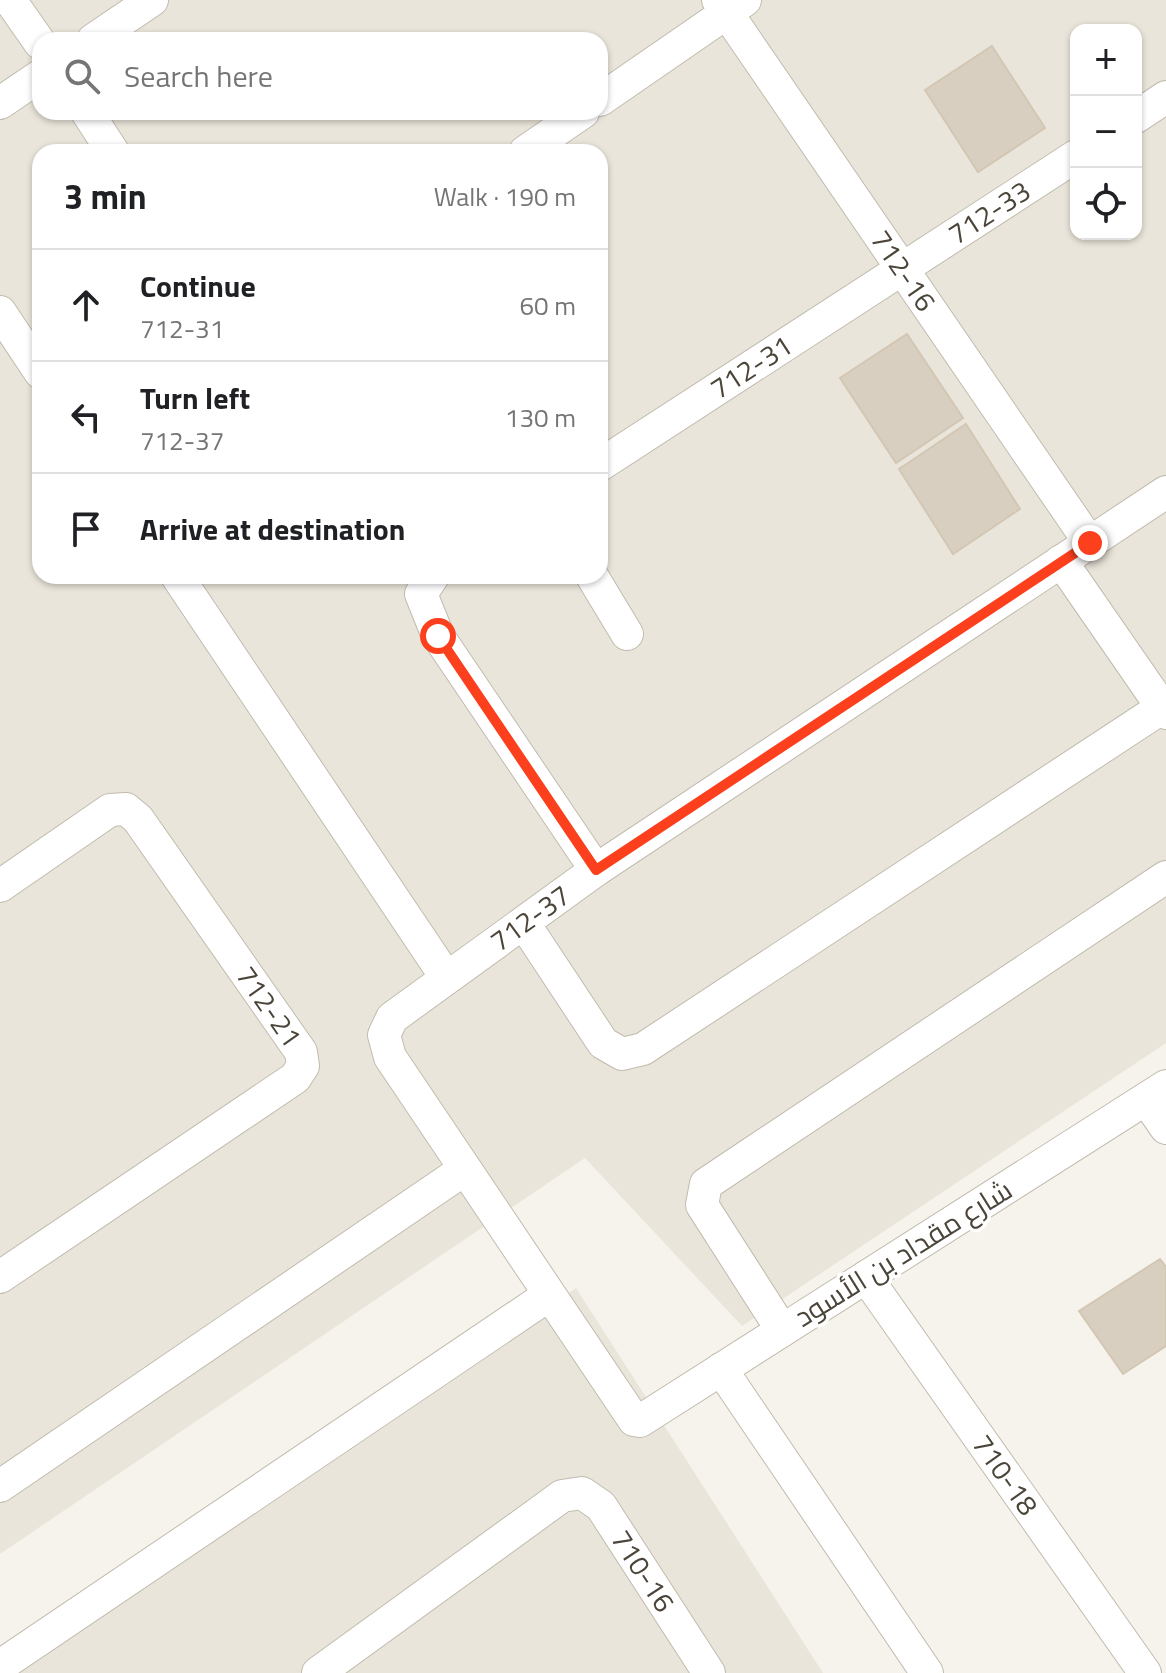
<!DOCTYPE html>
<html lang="en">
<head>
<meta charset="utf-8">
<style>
  body { margin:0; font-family:"Titillium Web",Cairo,sans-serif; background:#f6f6f6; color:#202124 }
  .controls { position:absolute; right:24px; top:24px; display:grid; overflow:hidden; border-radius:16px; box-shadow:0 2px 6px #0004 }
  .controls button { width:72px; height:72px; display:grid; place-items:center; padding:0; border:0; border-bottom:2px solid #e0e0e0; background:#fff; color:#202124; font:40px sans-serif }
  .stop { position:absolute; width:24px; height:24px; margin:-18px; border:6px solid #fc3f1d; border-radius:50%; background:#fff }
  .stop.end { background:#fc3f1d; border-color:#fff; box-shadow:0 2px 8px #0008 }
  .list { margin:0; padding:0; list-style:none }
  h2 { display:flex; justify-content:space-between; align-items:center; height:104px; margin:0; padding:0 32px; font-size:34px }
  h2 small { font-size:26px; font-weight:400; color:#757577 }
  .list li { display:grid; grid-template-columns:52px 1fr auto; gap:24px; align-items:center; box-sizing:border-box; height:112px; padding:0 32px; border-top:2px solid #e0e0e0 }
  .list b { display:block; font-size:30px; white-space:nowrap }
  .list p { margin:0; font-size:26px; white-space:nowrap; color:#757577 }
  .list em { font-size:26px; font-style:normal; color:#757577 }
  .icon { flex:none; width:44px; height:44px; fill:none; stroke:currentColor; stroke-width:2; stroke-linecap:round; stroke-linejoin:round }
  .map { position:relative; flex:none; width:1166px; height:1673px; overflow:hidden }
  .search { position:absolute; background:#fff; box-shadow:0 2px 6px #0004; left:32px; top:32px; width:576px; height:88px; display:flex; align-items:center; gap:20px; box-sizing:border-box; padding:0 28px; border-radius:24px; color:#757577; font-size:30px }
  .panel { position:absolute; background:#fff; box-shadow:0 2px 6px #0004; left:32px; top:144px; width:576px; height:440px; border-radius:24px }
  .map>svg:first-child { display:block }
  .residential { fill:#eae5da; fill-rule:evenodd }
  .building { fill:#d8cfc1; stroke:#d3c7b4; stroke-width:2 }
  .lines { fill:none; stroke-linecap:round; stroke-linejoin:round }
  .street-casing { stroke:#c2bbae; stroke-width:34 }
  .street { stroke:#fff; stroke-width:32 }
  .route { stroke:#fc3f1d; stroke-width:10 }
  .labels { text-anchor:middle; stroke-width:7; stroke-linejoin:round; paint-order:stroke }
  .street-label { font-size:28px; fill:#4b4439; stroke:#fff }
</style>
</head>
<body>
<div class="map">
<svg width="1166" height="1673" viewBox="0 0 1166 1673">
  <rect width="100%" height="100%" fill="#f6f3ec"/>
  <path class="residential" d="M 0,0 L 1166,0 L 1166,1043 L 742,1326 L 585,1158 L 0,1554 ZM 1076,30 L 1136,30 L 1136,234 L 1076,234 ZM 40,40 L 600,40 L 600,112 L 40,112 ZM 40,152 L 600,152 L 600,576 L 40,576 Z
    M 576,1288 L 823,1673 L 9,1673 Z"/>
  <path class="building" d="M 992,46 L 1045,128 L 978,172 L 925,90 Z
    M 907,334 L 963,418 L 896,463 L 840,378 Z
    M 966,424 L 1020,509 L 953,554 L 899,469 Z
    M 1160,1259 L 1166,1267 L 1166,1346 L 1123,1374 L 1079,1311 Z"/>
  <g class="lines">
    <defs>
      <g id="street">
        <path d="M 10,0 L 40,43"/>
        <path id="s1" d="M 718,0 L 1090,543"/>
        <path d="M 93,40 L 152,0"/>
        <path d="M 600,100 L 745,0"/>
        <path d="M 0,103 L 40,76"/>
        <path d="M 87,112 L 113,152"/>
        <path d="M 1136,117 L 1166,97"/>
        <path d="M 525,152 L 583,112"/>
        <path d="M 0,312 L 40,372"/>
        <path id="s2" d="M 600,465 L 1076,156"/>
        <path d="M 1166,492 L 596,870 L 392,1018 L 384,1035 L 390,1057 L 634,1420 L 640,1421 L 1166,1086"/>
        <path d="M 1061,561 L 1166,713"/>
        <path d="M 177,576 L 446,977"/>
        <path d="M 433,576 L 421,594 L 438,636 L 596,870"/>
        <path d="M 592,576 L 627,634"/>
        <path id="s3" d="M 0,886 L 110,810 L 126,809 L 138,819 L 301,1052 L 303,1066 L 295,1078 L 0,1277"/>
        <path d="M 525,925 L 603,1043 L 622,1054 L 643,1049 L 1166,705"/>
        <path d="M 1146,1099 L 1166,1128"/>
        <path id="s4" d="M 866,1277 L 1145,1673"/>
        <path d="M 782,1330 L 702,1205 L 706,1184 L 1166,877"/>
        <path d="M 721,1369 L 927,1673"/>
        <path d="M 0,1486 L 465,1169"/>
        <path d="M 0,1666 L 549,1295"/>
        <path id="s5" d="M 318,1673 L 562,1496 L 582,1493 L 601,1506 L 709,1673"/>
      </g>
    </defs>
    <use href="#street" class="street-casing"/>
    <use href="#street" class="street"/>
  </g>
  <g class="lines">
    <path class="route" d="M 438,636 L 596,870 L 1090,543"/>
  </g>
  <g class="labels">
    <g class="street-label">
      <text dy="10" stroke="none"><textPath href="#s2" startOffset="464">712-33</textPath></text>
      <text dy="10" stroke="none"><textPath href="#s1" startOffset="328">712-16</textPath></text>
      <text dy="10" stroke="none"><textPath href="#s2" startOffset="180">712-31</textPath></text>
      <text transform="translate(530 918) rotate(-36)" y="10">712-37</text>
      <text dy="10" stroke="none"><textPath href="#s3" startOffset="394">712-21</textPath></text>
      <text transform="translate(903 1253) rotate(-32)" y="10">شارع مقداد بن الأسود</text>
      <text dy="10" stroke="none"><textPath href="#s4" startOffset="242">710-18</textPath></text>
      <text dy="10" stroke="none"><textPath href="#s5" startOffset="422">710-16</textPath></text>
    </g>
  </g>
</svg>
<div class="controls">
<button>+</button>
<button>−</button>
<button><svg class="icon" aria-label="locate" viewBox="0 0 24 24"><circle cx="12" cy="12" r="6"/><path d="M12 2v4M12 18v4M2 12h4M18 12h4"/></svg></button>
</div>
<div class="stop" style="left:438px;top:636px"></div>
<div class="stop end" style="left:1090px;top:543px"></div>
<div class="search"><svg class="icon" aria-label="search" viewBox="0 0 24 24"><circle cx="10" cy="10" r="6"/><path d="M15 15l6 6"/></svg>Search here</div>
<section class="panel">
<h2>3 min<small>Walk · 190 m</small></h2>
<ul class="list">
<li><svg class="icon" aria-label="ahead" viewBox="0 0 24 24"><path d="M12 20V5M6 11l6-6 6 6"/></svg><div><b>Continue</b><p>712-31</p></div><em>60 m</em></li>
<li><svg class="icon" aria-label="left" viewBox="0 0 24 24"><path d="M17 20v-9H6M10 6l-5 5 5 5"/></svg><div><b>Turn left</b><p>712-37</p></div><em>130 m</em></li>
<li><svg class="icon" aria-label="arrive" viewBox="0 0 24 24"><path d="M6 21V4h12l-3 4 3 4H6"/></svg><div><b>Arrive at destination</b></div></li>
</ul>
</section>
</div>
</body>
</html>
